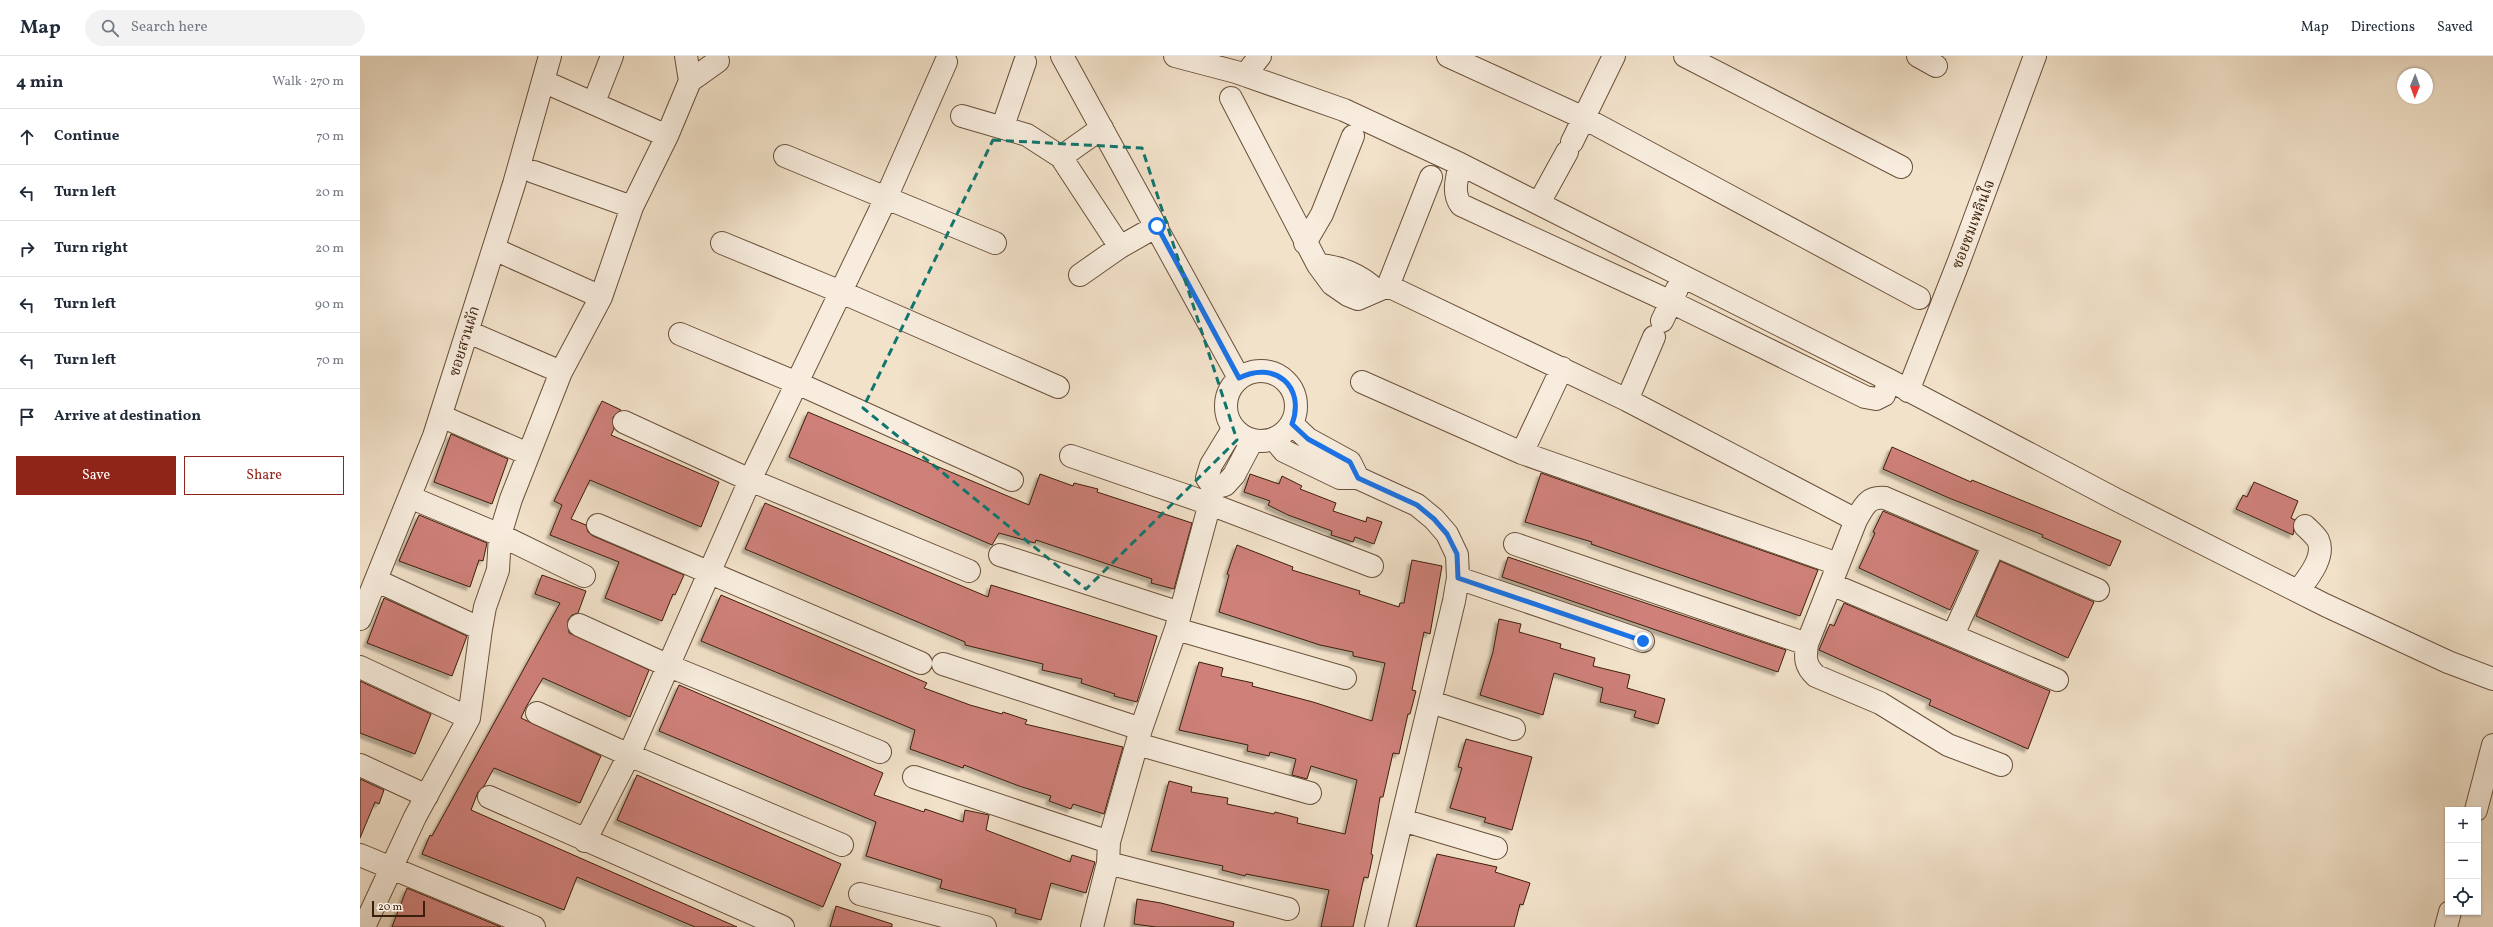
<!DOCTYPE html>
<html lang="en">
<head>
<meta charset="utf-8">
<style>
  body { margin:0; font-family:Vollkorn,"Noto Serif Thai",serif; background:#f2f2f3; color:#1f2937 }
  .controls { position:absolute; right:12px; bottom:12px; display:grid; overflow:hidden; border-radius:0px; box-shadow:0 1px 3px #0004 }
  .controls button { width:36px; height:36px; display:grid; place-items:center; padding:0; border:0; border-bottom:1px solid #e0e1e3; background:#fff; color:#1f2937; font:20px sans-serif }
  .compass { position:absolute; left:2037px; top:12px; width:36px; height:36px; border-radius:50%; background:#fff; box-shadow:0 1px 3px #0004; rotate:181deg }
  .scale { position:absolute; left:12px; bottom:10px; width:53px; box-sizing:border-box; padding-left:4px; border:2px solid #3c1f0a; border-top:0; font-size:11px; line-height:14px; white-space:nowrap; color:#3c1f0a; -webkit-text-stroke:3px #f7ecdd; paint-order:stroke }
  .stop { position:absolute; width:12px; height:12px; margin:-9px; border:3px solid #1a73e8; border-radius:50%; background:#fff }
  .stop.end { background:#1a73e8; border-color:#fff; box-shadow:0 1px 4px #0008 }
  .list { margin:0; padding:0; list-style:none }
  h2 { display:flex; justify-content:space-between; align-items:center; height:52px; margin:0; padding:0 16px; font-size:17px }
  h2 small { font-size:13px; font-weight:400; color:#747a83 }
  .list li { display:grid; grid-template-columns:26px 1fr auto; gap:12px; align-items:center; box-sizing:border-box; height:56px; padding:0 16px; border-top:1px solid #e0e1e3 }
  .list b { display:block; font-size:15px; white-space:nowrap }
  .list em { font-size:13px; font-style:normal; color:#747a83 }
  .actions { display:flex; gap:8px; padding:12px 16px }
  .actions a { flex:1; padding:9px 0; border:1px solid #8f2418; border-radius:0px; text-align:center; font-size:14px; color:#8f2418 }
  .actions .main { background:#8f2418; color:#fff }
  .icon { flex:none; width:22px; height:22px; fill:none; stroke:currentColor; stroke-width:2; stroke-linecap:round; stroke-linejoin:round }
  .map { position:relative; flex:none; width:2133px; height:871px; overflow:hidden }
  header { display:flex; align-items:center; gap:24px; box-sizing:border-box; height:56px; padding:0 20px; background:#fff; border-bottom:1px solid #e0e1e3 }
  header strong { font-size:19px }
  nav { display:flex; gap:22px; margin-inline-start:auto; font-size:14px }
  .search { width:280px; height:36px; background:#f2f2f3; display:flex; align-items:center; gap:10px; box-sizing:border-box; padding:0 14px; border-radius:22px; color:#747a83; font-size:15px }
  main { display:flex }
  aside { flex:1; background:#fff }
  .map>svg:first-child { display:block }
  .building { fill:#ce8079; stroke:#3c1f0a; filter:url(#shadow) }
  .lines { fill:none; stroke-linecap:round; stroke-linejoin:round }
  .minor-casing { stroke:#6a503a; stroke-width:24 }
  .minor { stroke:#f7ecdd; stroke-width:22 }
  .route { stroke:#1a73e8; stroke-width:5 }
  .marked { fill:none; stroke:#0f766e; stroke-width:3; stroke-dasharray:8 5; stroke-linejoin:round }
  .labels { text-anchor:middle; stroke-width:3; stroke-linejoin:round; paint-order:stroke }
  .street-label { font-size:15px; fill:#3c1f0a; stroke:#f7ecdd }
</style>
</head>
<body>
<header>
<strong>Map</strong>
<div class="search"><svg class="icon" aria-label="search" viewBox="0 0 24 24"><circle cx="10" cy="10" r="6"/><path d="M15 15l6 6"/></svg>Search here</div>
<nav><a>Map</a><a>Directions</a><a>Saved</a></nav>
</header>
<main>
<aside>
<h2>4 min<small>Walk · 270 m</small></h2>
<ul class="list">
<li><svg class="icon" aria-label="ahead" viewBox="0 0 24 24"><path d="M12 20V5M6 11l6-6 6 6"/></svg><div><b>Continue</b></div><em>70 m</em></li>
<li><svg class="icon" aria-label="left" viewBox="0 0 24 24"><path d="M17 20v-9H6M10 6l-5 5 5 5"/></svg><div><b>Turn left</b></div><em>20 m</em></li>
<li><svg class="icon" aria-label="right" viewBox="0 0 24 24"><path d="M7 20v-9h11M14 6l5 5-5 5"/></svg><div><b>Turn right</b></div><em>20 m</em></li>
<li><svg class="icon" aria-label="left" viewBox="0 0 24 24"><path d="M17 20v-9H6M10 6l-5 5 5 5"/></svg><div><b>Turn left</b></div><em>90 m</em></li>
<li><svg class="icon" aria-label="left" viewBox="0 0 24 24"><path d="M17 20v-9H6M10 6l-5 5 5 5"/></svg><div><b>Turn left</b></div><em>70 m</em></li>
<li><svg class="icon" aria-label="arrive" viewBox="0 0 24 24"><path d="M6 21V4h12l-3 4 3 4H6"/></svg><div><b>Arrive at destination</b></div></li>
</ul>
<div class="actions"><a class="main">Save</a><a>Share</a></div>
</aside>
<div class="map">
<svg width="2133" height="871" viewBox="0 0 2133 871">
  <defs>
    <filter id="shadow"><feDropShadow dx="-3.5" dy="3.5" stdDeviation="1" flood-color="#0004"/></filter>
  </defs>
  <rect width="100%" height="100%" fill="#f2e2ca"/>
  <filter id="stains"><feTurbulence type="fractalNoise" baseFrequency=".005" numOctaves="4"/><feColorMatrix values="0 0 0 0 .2 0 0 0 0 .09 0 0 0 0 .02 0 0 0 .5 -.17"/></filter>
  <radialGradient id="worn" r=".72"><stop offset=".6" stop-color="#630" stop-opacity="0"/><stop offset="1" stop-color="#630" stop-opacity=".3"/></radialGradient>
  <path class="building" d="M 242,345 L 261,354 L 253,361 L 254,373 L 251,379 L 359,426 L 341,471 L 230,424 L 211,463 L 226,469 L 228,476 L 233,480 L 324,519 L 315,539 L 313,538 L 302,565 L 245,542 L 259,506 L 190,479 L 202,449 L 194,445 Z
    M 448,356 L 669,449 L 680,418 L 713,430 L 714,427 L 738,433 L 737,436 L 832,467 L 814,533 L 791,527 L 792,523 L 676,484 L 675,487 L 639,477 L 632,489 L 429,401 Z
    M 91,378 L 148,403 L 132,448 L 74,426 Z
    M 1532,391 L 1611,426 L 1612,424 L 1761,485 L 1750,510 L 1682,481 L 1683,479 L 1589,442 L 1523,413 Z
    M 1181,417 L 1458,514 L 1440,560 L 1231,488 L 1232,486 L 1165,466 Z
    M 890,418 L 919,428 L 922,420 L 942,430 L 940,433 L 976,447 L 973,455 L 1006,466 L 1007,461 L 1022,466 L 1014,488 L 995,481 L 993,486 L 971,479 L 972,475 L 928,459 L 908,449 L 910,445 L 884,436 Z
    M 1894,426 L 1938,445 L 1931,462 L 1935,464 L 1933,479 L 1876,453 L 1883,439 L 1887,441 Z
    M 405,447 L 628,541 L 631,529 L 797,580 L 777,646 L 754,640 L 755,638 L 721,627 L 722,623 L 682,614 L 683,608 L 605,589 L 605,586 L 385,493 Z
    M 1523,455 L 1617,495 L 1590,554 L 1499,512 L 1515,477 L 1513,476 Z
    M 59,459 L 127,487 L 123,505 L 119,504 L 110,531 L 39,505 Z
    M 877,489 L 933,511 L 932,514 L 1000,535 L 999,538 L 1039,551 L 1040,547 L 1044,547 L 1052,504 L 1082,510 L 1070,578 L 1064,576 L 1052,634 L 1056,635 L 1050,658 L 1048,658 L 1039,698 L 1033,697 L 1023,741 L 1020,741 L 1011,798 L 1013,799 L 1008,822 L 1004,821 L 993,871 L 961,871 L 969,834 L 886,818 L 885,820 L 862,814 L 863,810 L 791,795 L 809,725 L 832,731 L 831,736 L 868,742 L 867,748 L 914,758 L 915,756 L 938,762 L 937,767 L 985,778 L 997,724 L 951,710 L 947,723 L 932,719 L 936,703 L 910,696 L 909,700 L 887,695 L 888,689 L 819,674 L 839,606 L 863,612 L 861,620 L 893,627 L 892,630 L 953,646 L 1012,665 L 1025,607 L 993,600 L 993,596 L 960,589 L 859,556 L 869,519 L 867,518 Z
    M 1148,501 L 1426,594 L 1418,616 L 1142,521 Z
    M 1640,505 L 1734,546 L 1708,602 L 1616,560 Z
    M 182,519 L 226,535 L 218,557 L 212,559 L 208,564 L 209,577 L 289,614 L 270,661 L 183,622 L 166,651 L 161,662 L 241,700 L 220,747 L 134,712 L 124,730 L 118,736 L 111,754 L 377,871 L 335,871 L 217,821 L 204,854 L 62,798 L 70,779 L 72,780 L 200,547 L 175,538 Z
    M 361,539 L 567,627 L 564,632 L 610,649 L 642,658 L 643,656 L 667,664 L 665,668 L 763,691 L 744,758 L 713,748 L 711,753 L 689,745 L 691,740 L 659,730 L 604,709 L 603,712 L 550,693 L 555,674 L 341,585 Z
    M 24,542 L 107,580 L 92,620 L 7,587 Z
    M 1484,547 L 1690,635 L 1668,693 L 1569,649 L 1571,644 L 1459,594 L 1470,568 L 1474,570 Z
    M 1139,563 L 1161,568 L 1159,576 L 1201,588 L 1200,592 L 1235,602 L 1233,610 L 1270,619 L 1267,632 L 1305,643 L 1298,668 L 1274,661 L 1276,655 L 1240,646 L 1243,632 L 1194,617 L 1183,659 L 1120,639 L 1133,596 Z
    M 0,625 L 71,658 L 55,698 L 0,677 Z
    M 319,629 L 523,717 L 514,739 L 564,756 L 565,753 L 603,766 L 605,754 L 629,759 L 626,774 L 710,806 L 712,799 L 735,806 L 726,837 L 691,827 L 681,864 L 655,857 L 656,853 L 580,832 L 582,824 L 506,800 L 516,766 L 299,675 Z
    M 1106,683 L 1172,701 L 1152,774 L 1124,766 L 1126,762 L 1090,752 L 1102,712 L 1098,711 Z
    M 277,719 L 481,808 L 463,851 L 257,764 Z
    M 0,723 L 24,734 L 19,748 L 15,746 L 0,782 Z
    M 1077,798 L 1137,811 L 1135,816 L 1170,827 L 1163,849 L 1160,848 L 1154,871 L 1056,871 Z
    M 47,832 L 141,871 L 32,871 Z
    M 777,843 L 801,847 L 874,866 L 873,871 L 796,871 L 774,868 Z
    M 476,850 L 532,868 L 532,871 L 470,871 Z"/>
  <g class="lines">
    <defs>
      <path id="minor" d="M 326,0 L 330,25
        M 702,0 L 879,322
        M 815,0 L 876,16 L 984,54 L 1100,108 L 1529,324 L 1755,443 L 1965,549 L 2088,606 L 2133,623
        M 1088,0 L 1224,62 L 1559,242
        M 1325,0 L 1541,111
        M 1558,0 L 1576,10
        M 885,19 L 900,0
        M 194,30 L 307,80
        M 871,42 L 958,209 L 972,228 L 988,239 L 998,243 L 1028,230
        M 234,46 L 252,0
        M 602,60 L 667,79 L 701,101 L 760,191
        M 643,70 L 665,6
        M 1212,86 L 1254,0
        M 425,100 L 635,187
        M 701,101 L 742,72
        M 1100,108 C 1097,122 1092,137 1101,149 L 1311,246 L 1505,341 L 1516,343 L 1524,339 L 1529,324
        M 174,116 L 272,151
        M 1071,121 L 1028,230 L 1267,344 L 1496,464
        M 1179,147 L 1207,96
        M 362,187 L 481,236 L 698,331
        M 945,187 L 962,158 L 993,80
        M 143,197 L 241,241
        M 958,209 C 979,210 1001,219 1016,234
        M 720,219 L 760,191 L 797,170
        M 1302,265 L 1317,233
        M 113,278 L 201,316
        M 320,278 L 437,327 L 652,424
        M866 350a35 35 0 1 1 70 0a35 35 0 1 1-70 0Z
        M 1002,326 L 1162,397 L 1478,508
        M 1548,335 L 1599,205 L 1675,0
        M 1267,344 L 1294,281
        M 90,364 L 168,398
        M 264,366 L 390,424 L 609,515
        M 932,368 L 948,383 L 990,406 L 998,422
        M 914,383 L 924,395 L 980,422 L 998,422 L 1057,449 L 1074,463 L 1087,478 L 1097,499 L 1098,522 L 1094,545 L 1016,871
        M 1162,397 L 1202,312
        M 711,400 L 850,448 L 1012,510
        M 854,432 L 865,429 L 874,419 L 892,385
        M 59,445 L 140,479 L 224,520
        M 238,469 L 561,607
        M 1155,488 L 1447,588
        M 640,499 L 820,557
        M 1098,522 L 1283,585
        M 24,528 L 121,573
        M 1471,528 L 1697,624
        M 1938,535 C 1947,523 1966,501 1958,484 C 1955,479 1949,474 1945,470
        M 0,563 L 74,380 L 154,128 L 190,0
        M 219,569 L 309,610 L 520,696
        M 816,573 L 985,622
        M 1593,579 L 1634,489
        M 583,608 L 781,673
        M 0,611 L 109,662
        M 1071,646 L 1154,673
        M 177,657 L 269,699 L 482,789
        M 777,688 L 950,737
        M 0,709 L 67,740
        M 1641,709 L 1588,689 L 1520,647 L 1456,620 C 1445,610 1445,602 1447,588 L 1496,464 C 1504,450 1508,440 1525,442 L 1738,534
        M 554,721 L 749,786
        M 129,741 L 423,871
        M 2116,754 L 2133,689
        M 1042,764 L 1136,792
        M 225,785 L 269,699 L 390,424 L 526,142 L 586,6
        M 0,799 L 174,871
        M 748,807 L 928,853
        M 500,838 L 625,871
        M 4,871 L 55,761 L 109,662 L 121,573 L 125,551 L 138,514 L 140,479 L 151,443 L 201,316 L 241,241 L 272,151 L 307,80 L 330,25 L 358,5
        M 732,871 L 748,807 L 749,786 L 781,673 L 816,573 L 854,432 L 847,422 L 851,409 L 873,373
        M 2086,871 L 2090,856"/>
    </defs>
    <use href="#minor" class="minor-casing"/>
    <use href="#minor" class="minor"/>
  </g>
  <g class="lines">
    <path class="route" d="M 797,170 L 879,322 C 914,304 946,330 932,368 L 948,383 L 990,406 L 998,422 L 1057,449 L 1074,463 L 1087,478 L 1097,498 L 1098,522 L 1283,585"/>
  </g>
  <path class="marked" d="M 633,84 L 782,92 L 877,384 L 726,533 L 503,352 Z"/>
  <g class="labels">
    <g class="street-label">
      <text transform="translate(1613 168) rotate(-69)" y="5">ซอยชมเพลินใจ</text>
      <text transform="translate(104 285) rotate(-73)" y="5">ซอยสวนผัก</text>
    </g>
  </g>
  <rect width="100%" height="100%" filter="url(#stains)"/>
  <rect width="100%" height="100%" fill="url(#worn)"/>
</svg>
<div class="controls">
<button>+</button>
<button>−</button>
<button><svg class="icon" aria-label="locate" viewBox="0 0 24 24"><circle cx="12" cy="12" r="6"/><path d="M12 2v4M12 18v4M2 12h4M18 12h4"/></svg></button>
</div>
<svg class="compass" viewBox="-18 -18 36 36"><path d="M0-13l5 13h-10z" fill="#e53935"/><path d="M0 13l5-13h-10z" fill="#747a83"/></svg>
<div class="scale">20 m</div>
<div class="stop" style="left:797px;top:170px"></div>
<div class="stop end" style="left:1283px;top:585px"></div>
</div>
</main>
</body>
</html>
